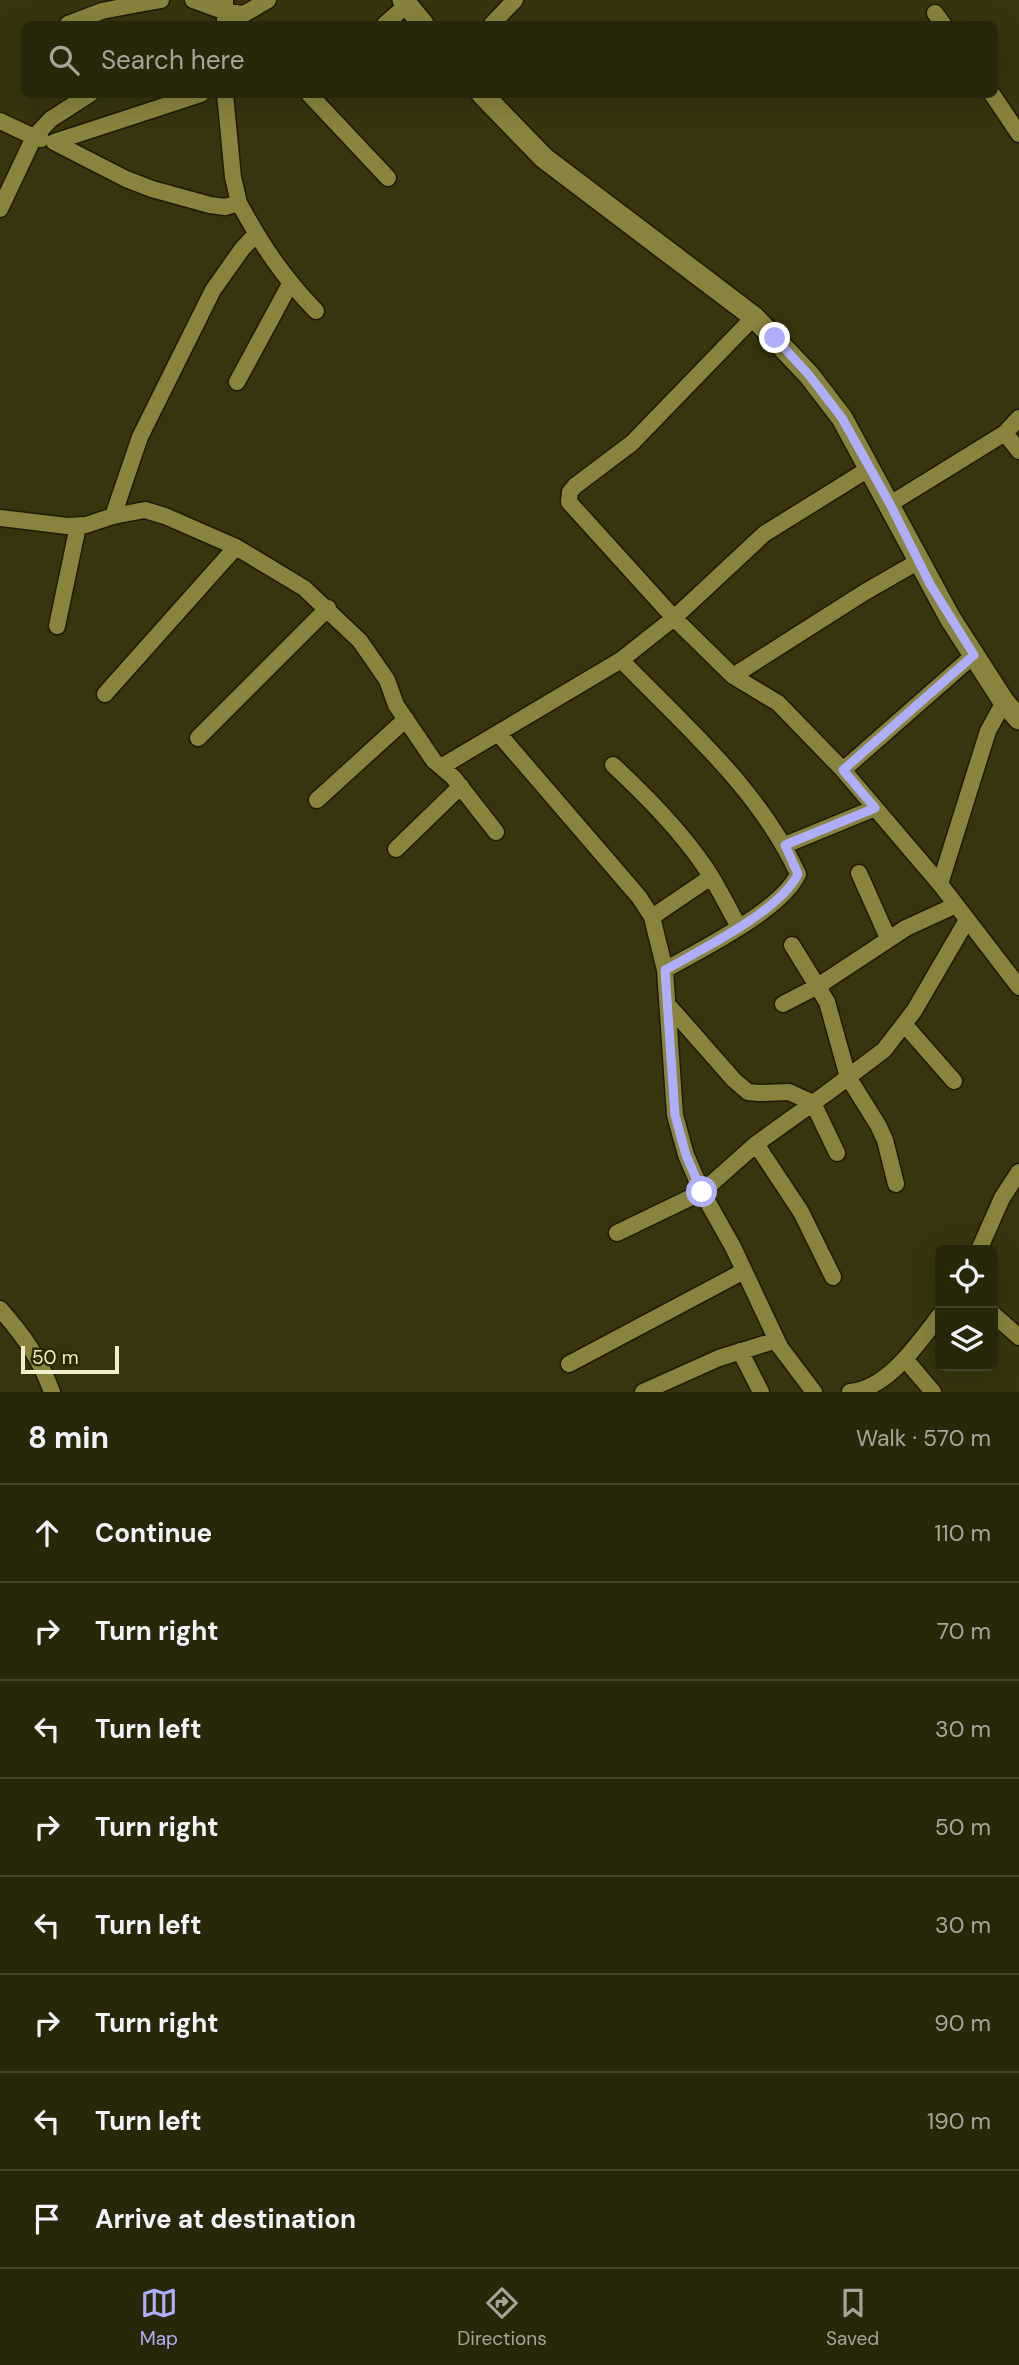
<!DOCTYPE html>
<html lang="en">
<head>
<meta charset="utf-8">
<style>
  body { margin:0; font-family:"DM Sans",sans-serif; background:#353318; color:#f1f3f6 }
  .controls { position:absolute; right:21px; bottom:21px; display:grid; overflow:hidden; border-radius:10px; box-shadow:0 7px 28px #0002 }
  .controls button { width:63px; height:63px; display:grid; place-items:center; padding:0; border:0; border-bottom:2px solid #45442b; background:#29270a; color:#f1f3f6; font:35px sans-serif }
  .scale { position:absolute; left:21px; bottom:18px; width:98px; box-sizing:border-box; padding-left:7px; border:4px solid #f1efcc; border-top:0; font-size:19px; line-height:24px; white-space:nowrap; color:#f1efcc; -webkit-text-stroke:5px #2d2a03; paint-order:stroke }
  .stop { position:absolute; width:21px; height:21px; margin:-16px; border:5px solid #afaefa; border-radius:50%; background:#fff }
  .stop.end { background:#afaefa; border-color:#fff; box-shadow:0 2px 7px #0008 }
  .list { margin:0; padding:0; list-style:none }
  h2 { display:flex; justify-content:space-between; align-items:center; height:91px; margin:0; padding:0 28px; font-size:30px }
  h2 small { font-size:23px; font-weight:400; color:#a5a59c }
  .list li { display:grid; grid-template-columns:46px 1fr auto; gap:21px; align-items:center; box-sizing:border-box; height:98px; padding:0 28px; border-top:2px solid #45442b }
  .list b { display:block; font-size:26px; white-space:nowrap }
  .list em { font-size:23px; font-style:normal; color:#a5a59c }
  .icon { flex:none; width:38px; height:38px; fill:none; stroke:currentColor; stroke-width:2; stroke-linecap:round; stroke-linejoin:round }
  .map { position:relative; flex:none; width:1019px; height:1392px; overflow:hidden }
  .search { position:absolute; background:#29270a; box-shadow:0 7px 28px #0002; left:21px; right:21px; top:21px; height:77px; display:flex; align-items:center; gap:18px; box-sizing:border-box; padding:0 24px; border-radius:10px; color:#a5a59c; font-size:26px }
  .sheet { height:875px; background:#29270a }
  nav { display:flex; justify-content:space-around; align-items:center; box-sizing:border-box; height:98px; border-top:2px solid #45442b; background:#29270a; font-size:19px; color:#a5a59c }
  nav a { display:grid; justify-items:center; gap:4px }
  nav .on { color:#afaefa }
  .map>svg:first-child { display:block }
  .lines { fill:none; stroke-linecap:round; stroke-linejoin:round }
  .street-casing { stroke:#1d1b06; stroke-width:19 }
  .secondary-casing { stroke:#1d1b06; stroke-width:24 }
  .street { stroke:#88833d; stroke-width:16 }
  .secondary { stroke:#88833d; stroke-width:21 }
  .route { stroke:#afaefa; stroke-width:9 }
</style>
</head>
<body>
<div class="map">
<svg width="1019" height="1392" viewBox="0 0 1019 1392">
  <rect width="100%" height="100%" fill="#37340e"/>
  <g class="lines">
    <defs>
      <path id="street" d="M 127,0 L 128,6 L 161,0
        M 193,0 L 226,12 L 244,14 L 268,0
        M 935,13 L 943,24
        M 68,24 L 102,11 L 128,6
        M 225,24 L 225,0
        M 385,24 L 407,5
        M 492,24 L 515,0
        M 201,94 L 54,142 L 126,179 L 152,189 L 210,205 L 225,207 L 239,203 L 233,177 L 225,94
        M 309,94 L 388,178
        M 992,94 L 1019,134
        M 0,121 L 34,137 L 51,119 L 90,94
        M 239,203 C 262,245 282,276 316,311
        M 0,209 L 34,137 L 41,139
        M 754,317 L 632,443 L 575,486 L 570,492 L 569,502 L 674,618 L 733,676 L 778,703 L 843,770 L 940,884 L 1019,987
        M 237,382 L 290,284
        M 1005,433 L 1019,451
        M 890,504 L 1005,433 L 1019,418
        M 113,516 L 140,437 L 213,290 L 242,249 L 256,234
        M 0,518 L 67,526 L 86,525 L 113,516 L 145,510 L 165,516 L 236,547 L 304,588 L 360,641 L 387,680 L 396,705 L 434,761 L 453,777 L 496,832
        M 57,626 L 78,526
        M 621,660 C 685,726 759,789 798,874 C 782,910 701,949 665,970
        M 733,676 L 865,592 L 919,561
        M 105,694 L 236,547
        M 498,733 L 639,897 L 652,917 L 665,970 L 675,1115 L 686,1155 L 702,1192 L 733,1247 L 780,1347 L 814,1392
        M 198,738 L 328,608
        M 613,765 C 647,797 681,831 707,870 C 719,888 728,908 739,927
        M 441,767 L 621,660 L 674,618 L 764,534 L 870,468
        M 843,770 L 974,655
        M 317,800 L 406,719
        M 785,845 L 875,808
        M 396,849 L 461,786
        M 859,873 L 888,938
        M 940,884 L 988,731 L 1004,702
        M 652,917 L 711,877
        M 792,945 L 827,1002 L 848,1077 L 878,1125 L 885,1140 L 896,1184
        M 783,1004 L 818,986 L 906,928 L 956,905
        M 668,1005 L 734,1080 L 748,1092 L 759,1093 L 789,1092 L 813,1103 L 837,1153
        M 904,1024 L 954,1081
        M 756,1144 L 801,1212 L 833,1277
        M 617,1233 L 702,1192 L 756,1144 L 827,1093 L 884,1050 L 914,1011 L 967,920
        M 979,1250 L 1002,1198 L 1019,1172
        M 0,1309 C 24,1336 39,1357 52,1392
        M 993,1314 L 1019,1337
        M 740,1351 L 761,1392
        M 905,1359 L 933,1392
        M 569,1364 L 744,1271
        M 643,1392 L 719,1358 L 777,1340
        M 850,1392 C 888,1389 919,1342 940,1315"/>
      <path id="secondary" d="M 403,0 L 423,24
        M 482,94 L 544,158 L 754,317 L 809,375 L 842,418 L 950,618 L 1004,702 L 1019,719"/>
    </defs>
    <use href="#street" class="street-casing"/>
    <use href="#secondary" class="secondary-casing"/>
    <use href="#street" class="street"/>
    <use href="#secondary" class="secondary"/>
  </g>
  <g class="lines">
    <path class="route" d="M 702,1192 L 686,1155 L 675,1115 L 665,970 C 702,949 780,911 798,874 L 785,845 L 875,808 L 843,770 L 974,655 L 930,584 L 890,504 L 842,418 L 809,375 L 775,338"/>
  </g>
</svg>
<div class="controls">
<button><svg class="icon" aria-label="locate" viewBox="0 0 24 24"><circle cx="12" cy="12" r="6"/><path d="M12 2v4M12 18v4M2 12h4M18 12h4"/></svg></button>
<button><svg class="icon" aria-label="layers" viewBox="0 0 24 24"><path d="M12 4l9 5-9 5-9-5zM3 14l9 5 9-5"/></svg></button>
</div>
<div class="scale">50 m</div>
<div class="stop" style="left:702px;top:1192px"></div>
<div class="stop end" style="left:775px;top:338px"></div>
<div class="search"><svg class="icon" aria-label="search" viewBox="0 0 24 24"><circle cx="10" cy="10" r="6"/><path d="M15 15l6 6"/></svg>Search here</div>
</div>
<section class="sheet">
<h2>8 min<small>Walk · 570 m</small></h2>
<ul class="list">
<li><svg class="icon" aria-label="ahead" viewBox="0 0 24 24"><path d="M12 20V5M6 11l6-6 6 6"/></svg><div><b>Continue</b></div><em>110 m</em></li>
<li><svg class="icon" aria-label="right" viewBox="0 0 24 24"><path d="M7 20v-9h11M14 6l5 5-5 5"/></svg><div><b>Turn right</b></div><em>70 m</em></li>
<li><svg class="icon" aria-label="left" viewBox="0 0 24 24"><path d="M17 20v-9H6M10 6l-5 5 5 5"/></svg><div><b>Turn left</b></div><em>30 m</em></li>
<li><svg class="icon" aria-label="right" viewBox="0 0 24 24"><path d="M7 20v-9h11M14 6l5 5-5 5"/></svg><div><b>Turn right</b></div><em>50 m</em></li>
<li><svg class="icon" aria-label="left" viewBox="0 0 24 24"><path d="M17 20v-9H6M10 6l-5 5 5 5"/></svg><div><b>Turn left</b></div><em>30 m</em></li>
<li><svg class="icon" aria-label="right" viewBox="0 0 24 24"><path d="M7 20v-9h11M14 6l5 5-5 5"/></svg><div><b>Turn right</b></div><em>90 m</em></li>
<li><svg class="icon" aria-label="left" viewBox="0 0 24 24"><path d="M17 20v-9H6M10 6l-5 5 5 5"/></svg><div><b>Turn left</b></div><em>190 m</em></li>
<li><svg class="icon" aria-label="arrive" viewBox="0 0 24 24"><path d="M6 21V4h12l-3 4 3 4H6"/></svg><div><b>Arrive at destination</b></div></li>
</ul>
</section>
<nav>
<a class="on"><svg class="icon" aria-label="map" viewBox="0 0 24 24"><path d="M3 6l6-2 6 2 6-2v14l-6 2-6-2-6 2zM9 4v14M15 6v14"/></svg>Map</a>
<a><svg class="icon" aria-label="directions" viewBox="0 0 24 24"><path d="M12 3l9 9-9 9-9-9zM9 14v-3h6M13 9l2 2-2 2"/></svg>Directions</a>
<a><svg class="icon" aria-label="saved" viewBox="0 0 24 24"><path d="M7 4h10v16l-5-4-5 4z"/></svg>Saved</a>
</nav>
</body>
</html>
